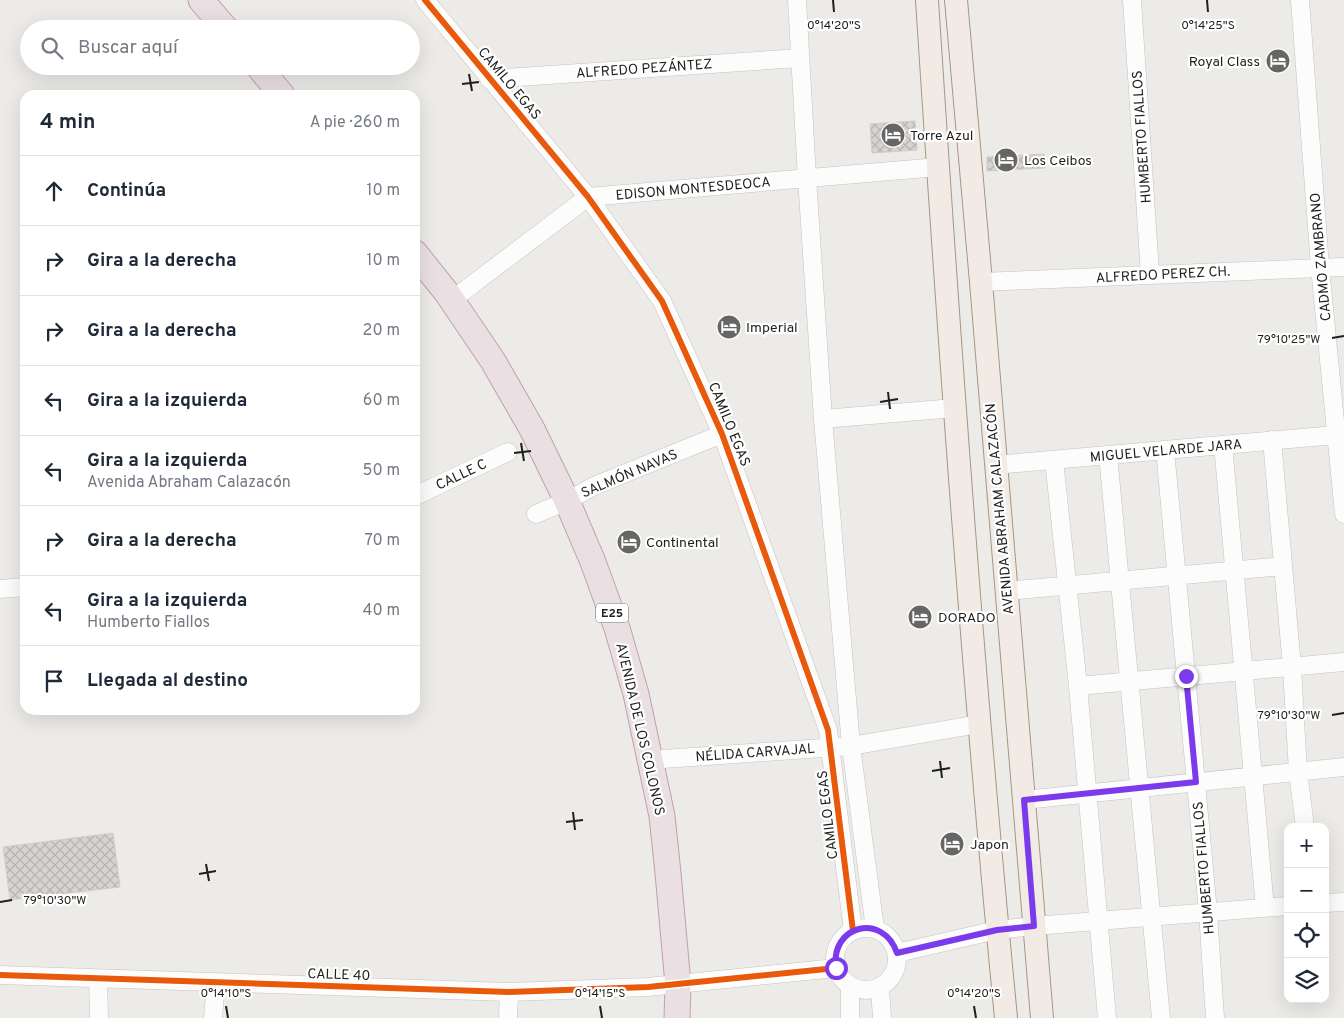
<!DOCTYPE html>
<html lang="es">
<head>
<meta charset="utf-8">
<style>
  body { margin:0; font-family:Overpass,sans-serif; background:#f2f2f3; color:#1f2937 }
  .controls { position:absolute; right:15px; bottom:15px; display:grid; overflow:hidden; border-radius:10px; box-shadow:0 5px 20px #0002 }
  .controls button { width:45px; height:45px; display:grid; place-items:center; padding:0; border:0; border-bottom:1px solid #e0e1e3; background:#fff; color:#1f2937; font:25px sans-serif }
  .stop { position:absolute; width:15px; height:15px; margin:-11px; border:4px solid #7c3aed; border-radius:50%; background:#fff }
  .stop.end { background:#7c3aed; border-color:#fff; box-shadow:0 1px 5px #0008 }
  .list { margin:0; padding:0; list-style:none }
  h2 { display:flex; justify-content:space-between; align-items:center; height:65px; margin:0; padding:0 20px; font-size:21px }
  h2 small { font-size:16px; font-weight:400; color:#747a83 }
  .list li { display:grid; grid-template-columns:32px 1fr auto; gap:15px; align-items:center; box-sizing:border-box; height:70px; padding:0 20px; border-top:1px solid #e0e1e3 }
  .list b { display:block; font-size:19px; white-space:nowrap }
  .list p { margin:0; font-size:16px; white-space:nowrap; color:#747a83 }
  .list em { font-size:16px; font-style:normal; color:#747a83 }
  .icon { flex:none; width:28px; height:28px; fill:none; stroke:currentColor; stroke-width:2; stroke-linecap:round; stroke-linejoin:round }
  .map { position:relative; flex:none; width:1344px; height:1018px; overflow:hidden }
  .search { position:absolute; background:#fff; box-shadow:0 5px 20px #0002; left:20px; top:20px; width:400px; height:55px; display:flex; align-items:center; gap:12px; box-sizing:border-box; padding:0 18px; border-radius:28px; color:#747a83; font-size:19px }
  .panel { position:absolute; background:#fff; box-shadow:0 5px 20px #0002; left:20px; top:90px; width:400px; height:625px; border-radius:15px }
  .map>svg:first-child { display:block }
  .building { fill:url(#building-cross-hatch); stroke:#d0ccc9 }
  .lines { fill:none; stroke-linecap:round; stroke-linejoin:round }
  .minor-casing { stroke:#c4c3c2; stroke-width:19 }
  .major-casing { stroke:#a49684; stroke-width:24 }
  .highway-casing { stroke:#c39fad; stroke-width:27 }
  .minor { stroke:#fcfcfc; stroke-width:18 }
  .major { stroke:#f1eae5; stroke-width:22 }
  .highway { stroke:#eadfe2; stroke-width:25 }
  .cycleway-casing { stroke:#fff; stroke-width:9 }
  .cycleway { stroke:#e8590c; stroke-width:6 }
  .route { stroke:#7c3aed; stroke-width:6 }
  .ticks { fill:none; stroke:#1f1f1f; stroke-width:2 }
  .labels { text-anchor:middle; stroke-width:4.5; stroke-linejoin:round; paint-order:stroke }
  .shield { fill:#fff; stroke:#626262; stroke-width:1 }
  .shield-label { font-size:12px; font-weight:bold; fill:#1f1f1f }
  .poi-label { font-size:14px; fill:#1f1f1f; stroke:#fff; text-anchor:start }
  .street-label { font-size:14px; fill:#1f1f1f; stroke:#fff }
  .ticks-label { font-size:12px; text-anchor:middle; fill:#1f1f1f; stroke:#fff; stroke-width:4.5; stroke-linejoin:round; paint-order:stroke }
</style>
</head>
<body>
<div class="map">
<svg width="1344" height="1018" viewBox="0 0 1344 1018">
  <defs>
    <pattern id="building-cross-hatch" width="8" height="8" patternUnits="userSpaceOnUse" patternTransform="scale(1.25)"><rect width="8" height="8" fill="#d6d3d0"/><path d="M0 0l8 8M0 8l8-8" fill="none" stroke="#b7b5b2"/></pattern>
  </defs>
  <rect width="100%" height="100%" fill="#edebe8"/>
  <path class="building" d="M 915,121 L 917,150 L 872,153 L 870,124 Z
    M 1044,154 L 1045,168 L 987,171 L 987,157 Z
    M 113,833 L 120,887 L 10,900 L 3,847 Z"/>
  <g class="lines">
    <defs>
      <path id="minor" d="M 425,0 L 588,197 L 662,301 L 722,434 L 828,730 L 853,931
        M 797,0 L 807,178 L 823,419 L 851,746 L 875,929
        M 1132,0 L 1150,274
        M 1300,0 L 1320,267 L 1344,514
        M 489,79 L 800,58
        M 981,282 L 1344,267
        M 452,300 L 588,197 L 938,167
        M 823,419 L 954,408
        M 1272,440 L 1292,667 L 1298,772 L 1305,827
        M 1223,445 L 1265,908
        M 1165,450 L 1208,912 L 1215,1018
        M 1108,455 L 1161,1018
        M 1054,460 L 1078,686 L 1107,1018
        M 995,465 L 1336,435
        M 415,496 L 508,452
        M 536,514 L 567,501 L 594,486 L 722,434
        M 0,589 L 25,587
        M 1006,591 L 1283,566
        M 1078,686 L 1344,662
        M 649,760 L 851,746 L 979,724
        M 1024,800 L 1344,767
        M 1325,903 L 1344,902
        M835 959a31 31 0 1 1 62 0a31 31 0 1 1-62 0Z
        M 897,953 L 997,930 L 1034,926 L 1288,906
        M 0,975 L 509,992 L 648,987 L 836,968
        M 98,979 L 99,1018
        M 880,988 L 882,1018
        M 213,1018 L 216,983
        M 508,1018 L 509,992
        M 850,1018 L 850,986"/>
      <path id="major" d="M 927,0 C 949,340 973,679 1006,1018
        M 956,0 L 981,282 L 1042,1018"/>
      <path id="highway" d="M 201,0 L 226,29
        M 258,66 L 282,95
        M 415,253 L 447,293 L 493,361 L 532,429 L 567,501 L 593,562 L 617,628 L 636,694 L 662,816 L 668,873 L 678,984 L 677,1018"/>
    </defs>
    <use href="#minor" class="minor-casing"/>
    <use href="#major" class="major-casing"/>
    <use href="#highway" class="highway-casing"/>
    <use href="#minor" class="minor"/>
    <use href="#major" class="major"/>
    <use href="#highway" class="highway"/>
    <defs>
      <path id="cycleway" d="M 425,0 L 588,197 L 662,301 L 722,434 L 828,730 L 853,931
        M 0,975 L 509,992 L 648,987 L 836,968"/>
    </defs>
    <use href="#cycleway" class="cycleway-casing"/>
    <use href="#cycleway" class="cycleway"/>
  </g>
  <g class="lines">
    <path class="route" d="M 836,968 C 830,925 883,912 897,953 L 997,930 L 1034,926 L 1024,800 L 1196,782 L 1186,676"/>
  </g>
  <path class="ticks" d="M 833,0 L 834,12M 1207,0 L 1208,12M 469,74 L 472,91M 462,84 L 479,82M 1332,338 L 1344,336M 888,392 L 890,409M 880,402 L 898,399M 521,443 L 524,461M 514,453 L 531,451M 1332,715 L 1344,713M 940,761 L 942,778M 932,771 L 950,768M 573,812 L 575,830M 566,822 L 583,820M 206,864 L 209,881M 199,874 L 216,871M 0,902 L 12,900M 226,1006 L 228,1018M 600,1006 L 602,1018M 974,1006 L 976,1018"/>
  <defs>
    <symbol id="hotel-disc" viewBox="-11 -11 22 22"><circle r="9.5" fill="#676665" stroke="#fff"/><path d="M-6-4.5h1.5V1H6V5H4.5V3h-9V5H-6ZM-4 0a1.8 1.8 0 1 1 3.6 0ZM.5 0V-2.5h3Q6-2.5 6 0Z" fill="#fff"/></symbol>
  </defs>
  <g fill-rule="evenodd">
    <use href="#hotel-disc" x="1264" y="47" width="28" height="28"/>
    <use href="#hotel-disc" x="879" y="121" width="28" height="28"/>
    <use href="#hotel-disc" x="992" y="146" width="28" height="28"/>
    <use href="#hotel-disc" x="715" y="313" width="28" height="28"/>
    <use href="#hotel-disc" x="615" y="528" width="28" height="28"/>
    <use href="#hotel-disc" x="906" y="603" width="28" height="28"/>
    <use href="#hotel-disc" x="938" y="830" width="28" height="28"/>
  </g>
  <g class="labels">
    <rect class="shield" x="596" y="603.5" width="32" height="19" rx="4"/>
    <g class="shield-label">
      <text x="612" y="617">E25</text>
    </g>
    <g class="poi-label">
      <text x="1260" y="66" text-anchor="end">Royal Class</text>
      <text x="910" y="140">Torre Azul</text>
      <text x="1024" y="165">Los Ceibos</text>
      <text x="746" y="332">Imperial</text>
      <text x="646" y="547">Continental</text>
      <text x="938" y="622">DORADO</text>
      <text x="970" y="849">Japon</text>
    </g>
    <g class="street-label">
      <text transform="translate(644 68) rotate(-4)" y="5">ALFREDO PEZÁNTEZ</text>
      <text transform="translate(510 83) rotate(50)" y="5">CAMILO EGAS</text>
      <text transform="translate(1141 137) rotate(-94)" y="5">HUMBERTO FIALLOS</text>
      <text transform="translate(693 188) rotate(-5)" y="5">EDISON MONTESDEOCA</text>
      <text transform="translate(1320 257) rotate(-95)" y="5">CADMO ZAMBRANO</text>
      <text transform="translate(1163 274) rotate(-3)" y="5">ALFREDO PEREZ CH.</text>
      <text transform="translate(730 424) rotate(68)" y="5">CAMILO EGAS</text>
      <text transform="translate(1166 450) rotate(-5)" y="5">MIGUEL VELARDE JARA</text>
      <text transform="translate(629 473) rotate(-23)" y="5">SALMÓN NAVAS</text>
      <text transform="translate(461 474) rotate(-25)" y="5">CALLE C</text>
      <text transform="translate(999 509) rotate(-95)" y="5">AVENIDA ABRAHAM CALAZACÓN</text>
      <text transform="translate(641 729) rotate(77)" y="5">AVENIDA DE LOS COLONOS</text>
      <text transform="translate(755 752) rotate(-4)" y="5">NÉLIDA CARVAJAL</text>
      <text transform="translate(827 815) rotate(-97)" y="5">CAMILO EGAS</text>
      <text transform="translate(1203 868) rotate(-95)" y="5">HUMBERTO FIALLOS</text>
      <text transform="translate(339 974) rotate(2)" y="5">CALLE 40</text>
    </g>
  </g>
  <g class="ticks-label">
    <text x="834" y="29">0°14'20"S</text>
    <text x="1208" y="29">0°14'25"S</text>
    <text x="1289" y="343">79°10'25"W</text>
    <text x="1289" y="719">79°10'30"W</text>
    <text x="55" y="904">79°10'30"W</text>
    <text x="226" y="997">0°14'10"S</text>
    <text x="600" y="997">0°14'15"S</text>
    <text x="974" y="997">0°14'20"S</text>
  </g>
</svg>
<div class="controls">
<button>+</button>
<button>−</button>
<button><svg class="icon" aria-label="locate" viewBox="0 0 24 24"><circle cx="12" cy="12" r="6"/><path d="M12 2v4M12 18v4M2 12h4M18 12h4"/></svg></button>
<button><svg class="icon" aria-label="layers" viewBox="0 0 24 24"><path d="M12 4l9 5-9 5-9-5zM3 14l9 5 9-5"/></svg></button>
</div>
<div class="stop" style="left:836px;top:968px"></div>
<div class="stop end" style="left:1186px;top:676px"></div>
<div class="search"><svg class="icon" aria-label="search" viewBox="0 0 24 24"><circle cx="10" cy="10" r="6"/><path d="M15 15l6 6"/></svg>Buscar aquí</div>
<section class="panel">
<h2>4 min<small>A pie · 260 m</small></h2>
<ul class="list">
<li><svg class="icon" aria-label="ahead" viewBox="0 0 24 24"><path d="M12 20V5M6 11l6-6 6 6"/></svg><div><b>Continúa</b></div><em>10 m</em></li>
<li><svg class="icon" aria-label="right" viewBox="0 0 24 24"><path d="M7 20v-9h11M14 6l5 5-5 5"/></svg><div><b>Gira a la derecha</b></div><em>10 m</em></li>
<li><svg class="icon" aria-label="right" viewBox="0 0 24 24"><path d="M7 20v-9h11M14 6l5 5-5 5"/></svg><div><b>Gira a la derecha</b></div><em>20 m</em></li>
<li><svg class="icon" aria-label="left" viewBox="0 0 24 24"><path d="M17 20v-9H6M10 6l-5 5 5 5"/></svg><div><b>Gira a la izquierda</b></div><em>60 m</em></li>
<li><svg class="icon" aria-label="left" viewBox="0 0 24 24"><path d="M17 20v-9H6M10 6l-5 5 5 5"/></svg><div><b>Gira a la izquierda</b><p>Avenida Abraham Calazacón</p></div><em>50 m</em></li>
<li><svg class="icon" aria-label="right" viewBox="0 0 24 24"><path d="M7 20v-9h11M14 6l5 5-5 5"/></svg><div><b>Gira a la derecha</b></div><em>70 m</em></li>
<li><svg class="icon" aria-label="left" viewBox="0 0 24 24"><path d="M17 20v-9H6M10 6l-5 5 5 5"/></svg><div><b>Gira a la izquierda</b><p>Humberto Fiallos</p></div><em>40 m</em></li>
<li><svg class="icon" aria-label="arrive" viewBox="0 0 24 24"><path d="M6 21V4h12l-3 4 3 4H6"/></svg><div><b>Llegada al destino</b></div></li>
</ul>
</section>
</div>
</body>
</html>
